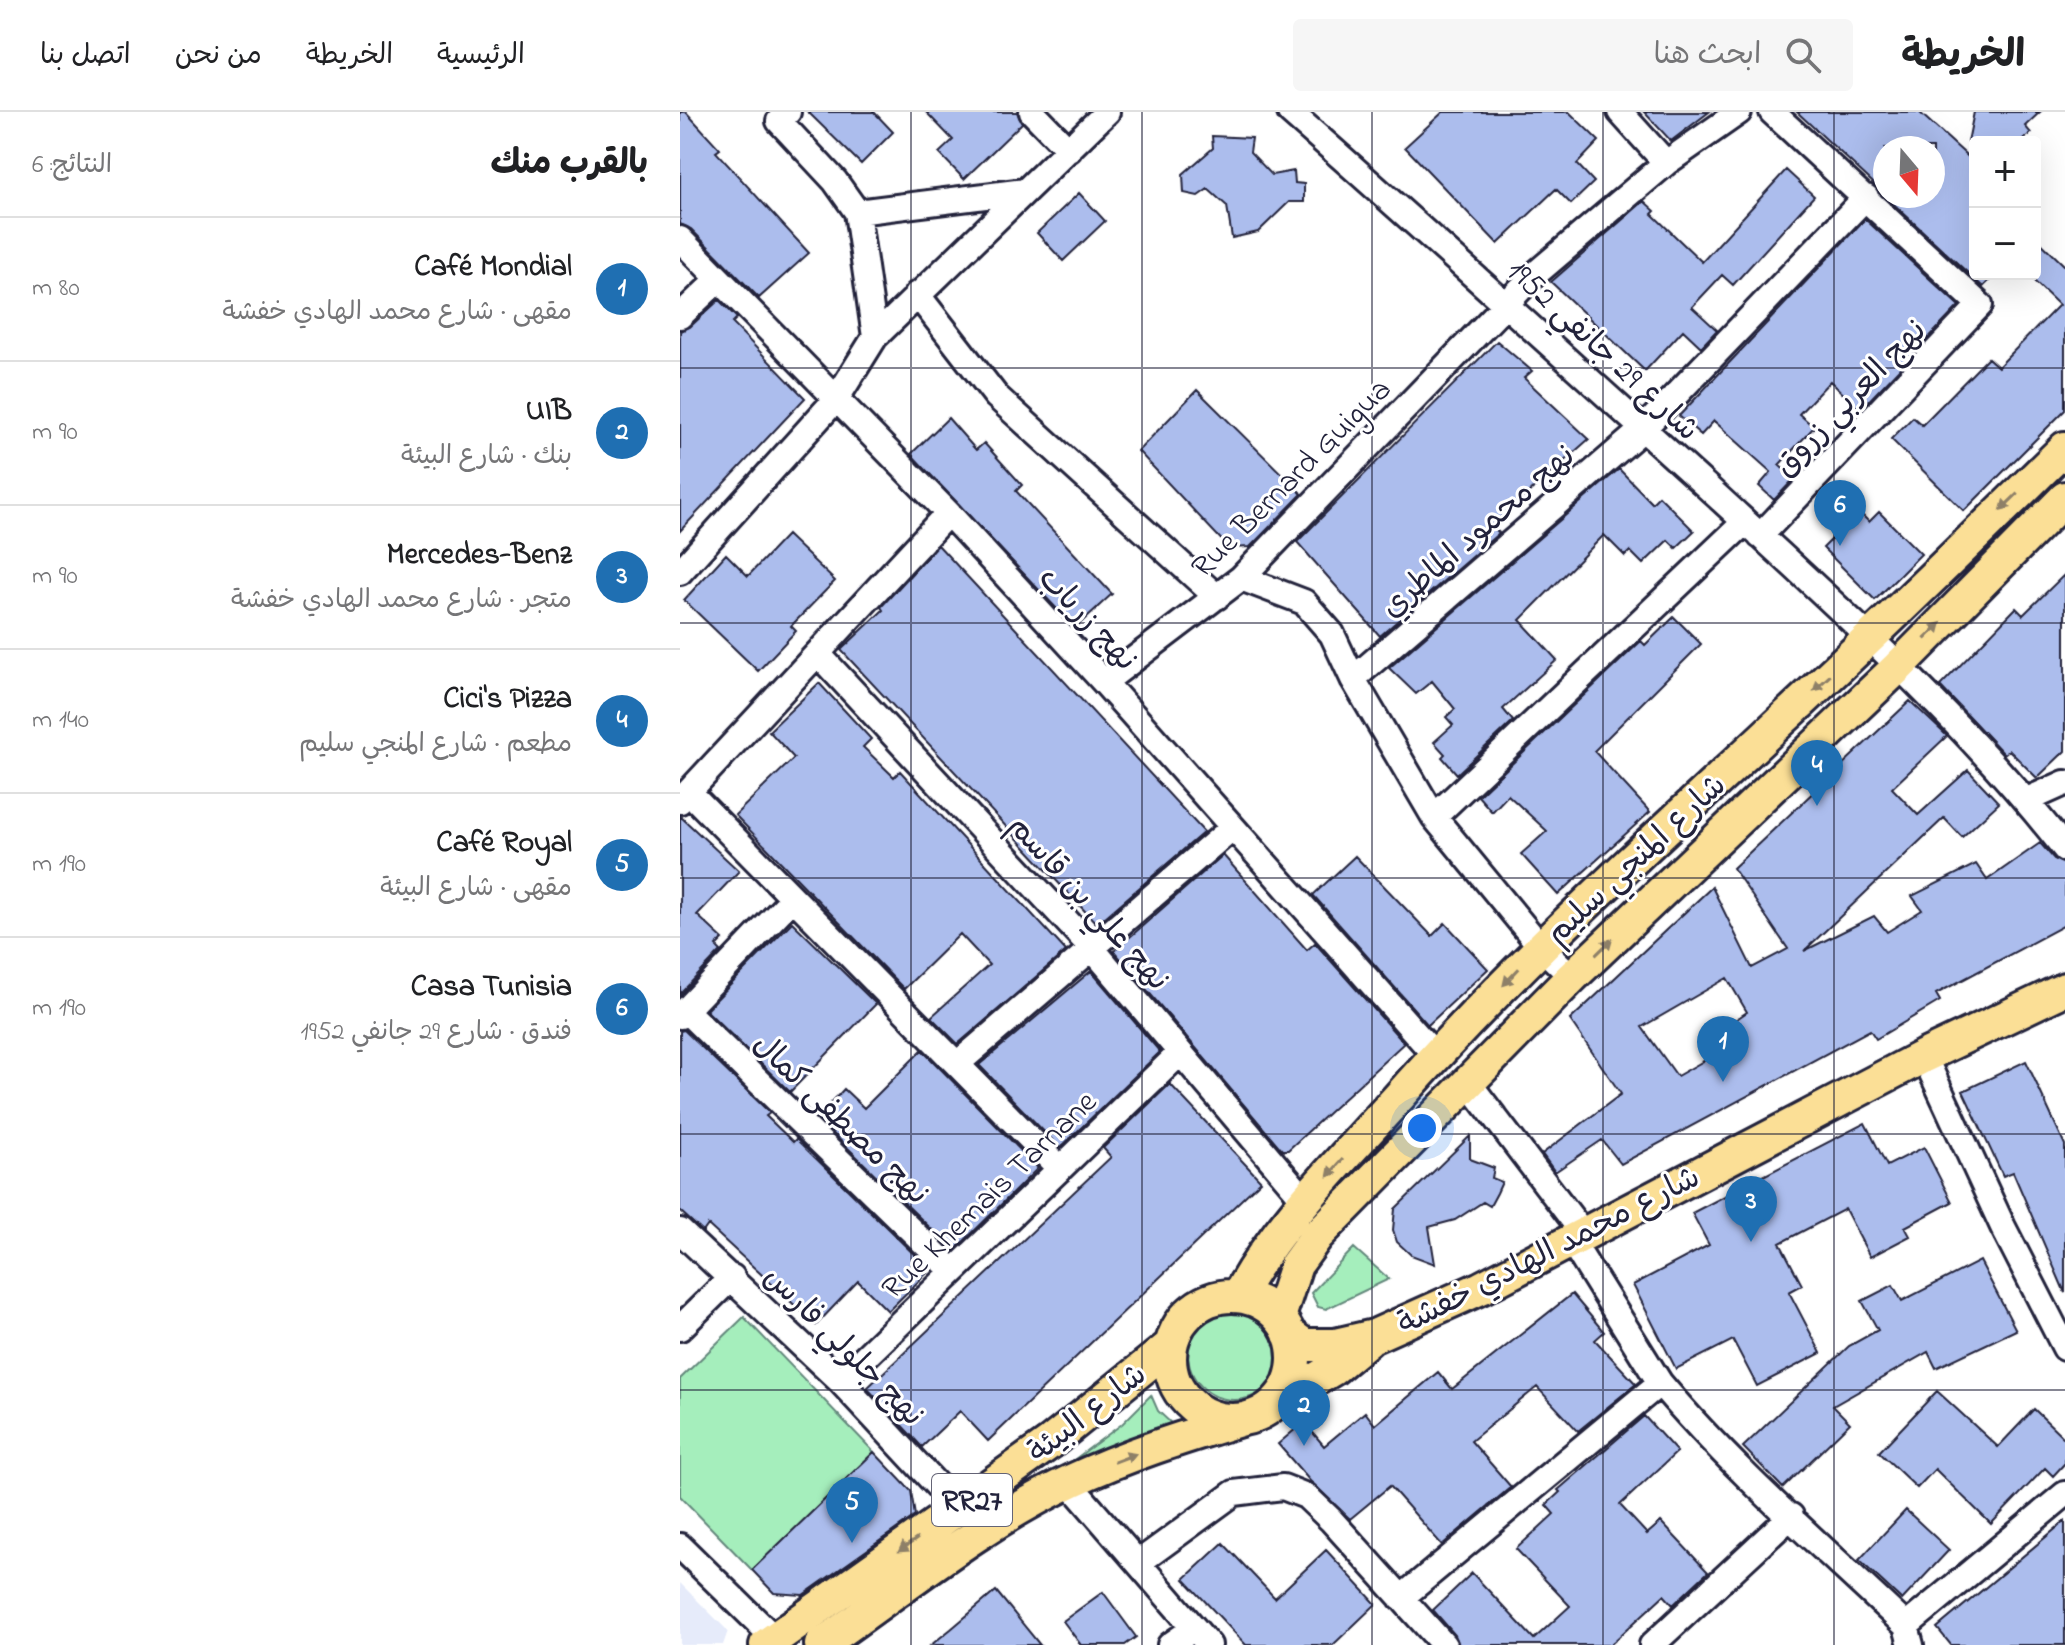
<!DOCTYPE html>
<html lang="ar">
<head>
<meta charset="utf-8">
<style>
  body { margin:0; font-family:"Indie Flower","Playpen Sans Arabic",sans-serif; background:#f6f6f6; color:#202124; direction:rtl }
  .controls { position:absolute; right:24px; top:24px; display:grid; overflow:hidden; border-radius:8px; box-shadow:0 8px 32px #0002 }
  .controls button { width:72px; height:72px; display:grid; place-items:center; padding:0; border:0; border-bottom:2px solid #e0e0e0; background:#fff; color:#202124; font:40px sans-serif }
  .compass { position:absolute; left:1193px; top:24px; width:72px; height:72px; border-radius:50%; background:#fff; box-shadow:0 8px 32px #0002; rotate:161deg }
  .you { position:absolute; left:742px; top:1016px; width:28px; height:28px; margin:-20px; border:6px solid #fff; border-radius:50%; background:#1a73e8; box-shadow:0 0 0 12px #1a73e833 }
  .badge { display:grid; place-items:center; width:52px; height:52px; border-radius:50%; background:#1f6fb2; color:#fff; font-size:26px; font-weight:700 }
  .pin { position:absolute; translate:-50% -66px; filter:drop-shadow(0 2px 4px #0008) }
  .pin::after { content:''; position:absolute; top:42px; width:28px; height:24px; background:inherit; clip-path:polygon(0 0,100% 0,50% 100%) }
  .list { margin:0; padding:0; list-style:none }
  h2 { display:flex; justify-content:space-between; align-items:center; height:104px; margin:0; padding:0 32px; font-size:34px }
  h2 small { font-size:26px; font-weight:400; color:#757577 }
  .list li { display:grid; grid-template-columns:52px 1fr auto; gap:24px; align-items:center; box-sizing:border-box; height:144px; padding:0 32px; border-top:2px solid #e0e0e0 }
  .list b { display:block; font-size:30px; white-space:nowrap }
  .list p { margin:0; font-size:26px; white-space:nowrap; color:#757577 }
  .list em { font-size:26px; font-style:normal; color:#757577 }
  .icon { flex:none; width:44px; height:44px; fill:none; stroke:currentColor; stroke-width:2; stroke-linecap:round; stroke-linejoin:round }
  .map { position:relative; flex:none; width:1385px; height:1533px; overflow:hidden; direction:ltr }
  header { display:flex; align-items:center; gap:48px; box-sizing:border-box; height:112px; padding:0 40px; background:#fff; border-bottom:2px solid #e0e0e0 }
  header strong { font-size:38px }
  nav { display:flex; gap:44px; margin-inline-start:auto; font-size:28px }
  .search { width:560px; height:72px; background:#f6f6f6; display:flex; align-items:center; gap:20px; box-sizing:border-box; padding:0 28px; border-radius:8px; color:#757577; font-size:30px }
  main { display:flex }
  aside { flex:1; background:#fff }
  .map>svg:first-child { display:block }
  .built { fill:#e6ebfa }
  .green { fill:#a5eebc; stroke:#64887c; stroke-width:2 }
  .building { fill:#acbded; stroke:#22223b; stroke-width:2; fill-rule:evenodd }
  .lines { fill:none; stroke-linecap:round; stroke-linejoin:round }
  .minor-casing { stroke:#22223b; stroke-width:30 }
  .major-casing { stroke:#22223b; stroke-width:38 }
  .minor { stroke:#fff; stroke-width:24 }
  .major { stroke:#fbdf96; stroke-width:32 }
  .oneway { fill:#8e8068 }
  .grid { fill:none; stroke:#22223b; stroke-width:2; stroke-opacity:0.55 }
  .labels { text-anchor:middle; stroke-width:6; stroke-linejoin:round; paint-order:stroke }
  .shield { fill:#fff; stroke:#646476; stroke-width:2 }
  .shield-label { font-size:30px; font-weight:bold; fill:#22223b }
  .street-label { font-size:32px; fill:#22223b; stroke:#fff }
</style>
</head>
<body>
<header>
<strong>الخريطة</strong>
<div class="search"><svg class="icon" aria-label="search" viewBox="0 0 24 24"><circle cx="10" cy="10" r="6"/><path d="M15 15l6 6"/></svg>ابحث هنا</div>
<nav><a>الرئيسية</a><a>الخريطة</a><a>من نحن</a><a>اتصل بنا</a></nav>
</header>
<main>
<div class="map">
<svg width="1385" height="1533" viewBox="0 0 1385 1533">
  <rect width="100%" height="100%" fill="#fff"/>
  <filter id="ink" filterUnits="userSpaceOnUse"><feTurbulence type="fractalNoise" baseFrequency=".0125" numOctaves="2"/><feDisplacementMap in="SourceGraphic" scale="16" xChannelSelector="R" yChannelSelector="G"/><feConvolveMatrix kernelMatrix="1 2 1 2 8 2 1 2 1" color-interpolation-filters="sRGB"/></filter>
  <g filter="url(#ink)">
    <path class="built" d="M 0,1471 L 48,1519 L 43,1533 L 0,1533 Z"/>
    <path class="green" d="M 674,1136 L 709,1167 L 646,1197 L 638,1195 L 631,1181 Z
      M508 1242a46 46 0 1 1 92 0a46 46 0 1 1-92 0Z
      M 64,1205 L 194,1340 L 72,1458 L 0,1384 L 0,1267 Z
      M 471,1283 L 478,1299 L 493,1313 L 352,1379 L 442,1312 Z"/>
    <path class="building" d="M 0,0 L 6,0 L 40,37 L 36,40 L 129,141 L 79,186 L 11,117 L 0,112 Z
      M 128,0 L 194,0 L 213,20 L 181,52 Z
      M 246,0 L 337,0 L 342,11 L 284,67 L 259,41 L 273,28 Z
      M 763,0 L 889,0 L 919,29 L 897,52 L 914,70 L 891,92 L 876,77 L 818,132 L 725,35 Z
      M 964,0 L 1029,0 L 991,29 Z
      M 1117,0 L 1239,0 L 1295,51 L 1295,162 L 1316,162 L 1303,175 L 1205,84 L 1253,84 L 1253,36 L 1205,36 L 1205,82 Z
      M 1294,0 L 1360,0 L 1345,14 L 1351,21 L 1340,30 L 1288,30 Z
      M 532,24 L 572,26 L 570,40 L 592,63 L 614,59 L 615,71 L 624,72 L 624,90 L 609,90 L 578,120 L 552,126 L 547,94 L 528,77 L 518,84 L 504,81 L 503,62 L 533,36 Z
      M 1106,58 L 1134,84 L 1053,173 L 1042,163 L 1012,195 L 1037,218 L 1021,235 L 1003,218 L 965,259 L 871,170 L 964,89 L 975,99 L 972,102 L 1022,150 Z
      M 399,81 L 425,109 L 383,149 L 357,121 Z
      M 1185,107 L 1279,194 L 1180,298 L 1150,269 L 1119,302 L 1134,315 L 1099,353 L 1114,367 L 1094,388 L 1079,374 L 1091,360 L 1034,309 L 1021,323 L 999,304 Z
      M 1355,125 L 1385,154 L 1385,298 L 1284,399 L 1211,327 L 1233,305 L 1242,313 L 1308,246 L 1318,255 L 1379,193 L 1355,170 Z
      M 39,188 L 57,206 L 52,211 L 125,286 L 0,419 L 0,219 L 10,215 Z
      M 817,229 L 852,259 L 844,266 L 909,327 L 812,413 L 819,421 L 700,524 L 617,430 Z
      M 517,278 L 622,382 L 570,435 L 549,436 L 458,339 Z
      M 268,306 L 296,338 L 304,331 L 342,373 L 336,379 L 432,482 L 395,516 L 231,342 Z
      M 939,357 L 972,391 L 979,384 L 1014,419 L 996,436 L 988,428 L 963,452 L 950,439 L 945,444 L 924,423 L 840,508 L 877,548 L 823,597 L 833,609 L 777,662 L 762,645 L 765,642 L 754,630 L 773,613 L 766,605 L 775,597 L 752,569 L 736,582 L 709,556 Z
      M 1179,400 L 1189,410 L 1199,400 L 1241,442 L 1195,488 L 1143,436 Z
      M 107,423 L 155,469 L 111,514 L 116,519 L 78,559 L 4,488 L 46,442 L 68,464 Z
      M 258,433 L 524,720 L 417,812 L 161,538 L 203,498 L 201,495 Z
      M 1385,462 L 1385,639 L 1357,666 L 1329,638 L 1324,642 L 1260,574 L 1336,496 L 1343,503 Z
      M 994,505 L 1021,532 L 914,639 L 970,700 L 878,783 L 841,742 L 867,719 L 828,683 L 812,700 L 798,684 L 961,529 L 965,533 Z
      M 139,571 L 191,627 L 183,635 L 214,665 L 220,659 L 386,839 L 278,932 L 251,905 L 309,853 L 280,822 L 224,877 L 55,703 L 114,646 L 89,619 Z
      M 1230,589 L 1267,624 L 1212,676 L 1238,703 L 1288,658 L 1319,691 L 1282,725 L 1264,706 L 1124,839 L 1194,804 L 1207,820 L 1242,798 L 1232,784 L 1296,752 L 1307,768 L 1360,731 L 1374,747 L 1385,752 L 1385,813 L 1256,882 L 1260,889 L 1196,927 L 1190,918 L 941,1052 L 922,1028 L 875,1060 L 862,1042 L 941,982 L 890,908 L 1032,775 L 1072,856 L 1108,837 L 1053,756 ZM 1047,866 L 1067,900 L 1049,912 L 1062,927 L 997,964 L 962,915 Z
      M 0,704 L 59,759 L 17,803 L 43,827 L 36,834 L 41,839 L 0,882 Z
      M 543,743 L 627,838 L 635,831 L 724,931 L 608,1038 L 602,1038 L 434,839 Z
      M 675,744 L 752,824 L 765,811 L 808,857 L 748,913 L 633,783 Z
      M 112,810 L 196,892 L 110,980 L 26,898 Z
      M 411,859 L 480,940 L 380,1036 L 299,953 Z
      M 4,918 L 90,1001 L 86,1004 L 113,1030 L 116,1027 L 250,1158 L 208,1199 L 178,1169 L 136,1213 L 28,1113 L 23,1120 L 0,1099 L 0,919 Z
      M 242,938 L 358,1056 L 274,1139 L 137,1006 L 164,977 L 184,996 Z
      M 1346,949 L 1385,1033 L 1385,1181 L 1333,1060 L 1323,1064 L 1283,979 Z
      M 490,972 L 581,1069 L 308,1329 L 280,1299 L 242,1335 L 187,1276 L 431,1045 L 423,1036 Z
      M 1185,1011 L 1207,1054 L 1244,1035 L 1272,1090 L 1225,1115 L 1230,1124 L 1190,1145 L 1165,1097 L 1100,1131 L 1122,1173 L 1109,1180 L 1141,1241 L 1077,1274 L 1053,1228 L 996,1257 L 953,1173 L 1029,1133 L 1012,1101 Z
      M 790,1024 L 790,1047 L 814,1056 L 812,1066 L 822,1070 L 817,1081 L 810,1094 L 803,1090 L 775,1108 L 749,1115 L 755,1152 L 731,1143 L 717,1130 L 713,1118 L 715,1097 Z
      M 1300,1149 L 1336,1218 L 1256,1256 L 1248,1240 L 1153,1294 L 1170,1311 L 1103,1376 L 1063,1335 L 1169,1234 L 1198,1218 L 1182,1189 L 1213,1173 L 1222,1189 Z
      M 892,1182 L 924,1220 L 915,1228 L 956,1272 L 898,1319 L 857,1275 L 791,1329 L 831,1375 L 762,1433 L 710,1374 L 670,1407 L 630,1369 L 598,1332 L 624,1310 L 644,1334 L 685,1300 L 695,1313 L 758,1260 L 772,1277 Z
      M 1257,1279 L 1318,1335 L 1354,1297 L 1385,1327 L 1385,1351 L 1373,1364 L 1365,1356 L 1311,1412 L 1255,1357 L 1237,1376 L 1199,1340 Z
      M 964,1304 L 997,1340 L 940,1393 L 967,1422 L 981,1410 L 1028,1460 L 993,1493 L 984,1483 L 930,1533 L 779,1533 L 775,1523 L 753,1498 L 792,1461 L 854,1527 L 890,1494 L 836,1437 L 874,1402 L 866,1393 L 880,1380 L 878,1378 Z
      M 194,1340 L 231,1379 L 235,1404 L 123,1483 L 94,1481 L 72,1458 Z
      M 1226,1398 L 1269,1438 L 1222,1488 L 1179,1448 Z
      M 1385,1409 L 1385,1533 L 1271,1533 L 1257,1516 Z
      M 543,1431 L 595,1486 L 646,1438 L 696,1492 L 653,1533 L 566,1533 L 504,1467 Z
      M 316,1479 L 360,1533 L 251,1533 L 271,1517 Z
      M 423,1480 L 456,1525 L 445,1533 L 401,1533 L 383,1509 Z"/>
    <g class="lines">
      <defs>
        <path id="minor" d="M 108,0 L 99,9 L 155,69 L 177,100 L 195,225
          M 352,0 L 389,38
          M 610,0 C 749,122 886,247 1024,372 C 1149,487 1280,603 1385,737
          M 940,0 L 986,51
          M 177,100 L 345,79
          M 0,127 L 268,401 L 424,570 L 755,943
          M 237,182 L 316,284 L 537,485
          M 0,204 L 39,167
          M 1080,424 L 1300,193 L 1092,0
          M 0,460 L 157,286 L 195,225 L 427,0
          M 561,466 L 624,490 L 652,522 L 673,567 L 754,705 L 860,834 L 892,865
          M 138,542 L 411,835 L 626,1089
          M 673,567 L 963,317 L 1186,85
          M 424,570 L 561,466 L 853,164 L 986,51 L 1059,0
          M 9,680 L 380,1057
          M 1347,688 L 1385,671
          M 0,689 L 268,401
          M 754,705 L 1065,410
          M 5,898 L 273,1159
          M 0,904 L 112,787
          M 1244,944 L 1323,1115 L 1385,1236
          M 277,952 L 552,716
          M 788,970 L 903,1121
          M 0,1119 L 160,1269 L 279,1397
          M 891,1128 L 980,1271 C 1054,1359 1142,1434 1226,1514 L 1231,1533
          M 0,1216 L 52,1165
          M 160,1269 L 500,941
          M 388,1370 L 529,1533
          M 0,1434 L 95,1527
          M 458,1451 L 554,1381 L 603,1375 L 626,1384 L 651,1408 L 764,1533
          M 721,1486 L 980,1271
          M 1226,1514 L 1385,1382
          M 490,1533 L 513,1517
          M 972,1533 L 1111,1404"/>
        <path id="major" d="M 558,1184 C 598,1110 661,1049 717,987 C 836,852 970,732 1101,609 C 1198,520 1291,428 1385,336
          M490 1246a62 62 0 1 1 124 0a62 62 0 1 1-124 0Z
          M 599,1205 L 616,1153 L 637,1124 L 892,865 L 1218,555 L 1385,386
          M 609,1222 L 624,1233 L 655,1233 L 694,1224 L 801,1176 L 1244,944 L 1385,877
          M 598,1290 L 653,1257 L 688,1228
          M 86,1533 L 371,1330 L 490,1234
          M 141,1533 C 222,1477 302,1411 391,1369 C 446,1343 504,1325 563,1307"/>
      </defs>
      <use href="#minor" class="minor-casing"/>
      <use href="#major" class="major-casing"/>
      <use href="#minor" class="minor"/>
      <use href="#major" class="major"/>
    </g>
    <defs><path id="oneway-solid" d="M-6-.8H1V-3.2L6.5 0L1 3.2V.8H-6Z" transform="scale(2)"/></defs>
    <g class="oneway">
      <use href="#oneway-solid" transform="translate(1329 390) rotate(136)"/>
      <use href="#oneway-solid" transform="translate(1253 519) rotate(-45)"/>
      <use href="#oneway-solid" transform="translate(1142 571) rotate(137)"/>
      <use href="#oneway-solid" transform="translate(924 835) rotate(-44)"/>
      <use href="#oneway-solid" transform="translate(831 865) rotate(133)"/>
      <use href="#oneway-solid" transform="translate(655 1056) rotate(131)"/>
      <use href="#oneway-solid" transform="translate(445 1346) rotate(-21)"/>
      <use href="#oneway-solid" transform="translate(228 1433) rotate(145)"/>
    </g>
  </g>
  <path class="grid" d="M 231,0 L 231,1533M 462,0 L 462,1533M 692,0 L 692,1533M 923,0 L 923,1533M 1154,0 L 1154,1533M 0,256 L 1385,256M 0,511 L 1385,511M 0,766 L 1385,766M 0,1022 L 1385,1022M 0,1278 L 1385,1278"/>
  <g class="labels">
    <rect class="shield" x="252" y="1362" width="80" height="52" rx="6"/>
    <g class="shield-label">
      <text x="292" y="1398">RR27</text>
    </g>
    <g class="street-label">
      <text transform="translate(924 237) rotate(43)" y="11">شارع 29 جانفي 1952</text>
      <text transform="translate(1169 285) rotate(-46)" y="11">نهج العربي زروق</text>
      <text transform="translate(610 365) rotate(-45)" y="11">Rue Bernard Guigua</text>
      <text transform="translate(797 418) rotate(-41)" y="11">نهج محمود الماطري</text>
      <text transform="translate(409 506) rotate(47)" y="11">نهج زرياب</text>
      <text transform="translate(955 746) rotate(-43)" y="11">شارع المنجي سليم</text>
      <text transform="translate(410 790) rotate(48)" y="11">نهج علي بن قاسم</text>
      <text transform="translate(162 1006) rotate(44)" y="11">نهج مصطفى كمال</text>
      <text transform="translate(308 1082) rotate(-44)" y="11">Rue Khemais Tarnane</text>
      <text transform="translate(868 1137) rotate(-27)" y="11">شارع محمد الهادي خفشة</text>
      <text transform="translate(165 1233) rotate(45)" y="11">نهج جلولي فارس</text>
      <text transform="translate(406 1300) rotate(-38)" y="11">شارع البيئة</text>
    </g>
  </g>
</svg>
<div class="controls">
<button>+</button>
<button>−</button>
</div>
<svg class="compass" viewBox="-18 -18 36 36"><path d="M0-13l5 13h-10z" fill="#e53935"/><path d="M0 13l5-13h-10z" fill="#757577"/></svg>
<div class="you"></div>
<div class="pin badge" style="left:1043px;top:970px">1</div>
<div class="pin badge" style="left:624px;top:1334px">2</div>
<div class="pin badge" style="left:1071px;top:1130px">3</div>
<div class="pin badge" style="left:1137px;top:694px">4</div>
<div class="pin badge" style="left:172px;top:1431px">5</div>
<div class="pin badge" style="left:1160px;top:434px">6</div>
</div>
<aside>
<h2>بالقرب منك<small>النتائج: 6</small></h2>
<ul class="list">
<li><span class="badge">1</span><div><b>Café Mondial</b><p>مقهى · شارع محمد الهادي خفشة</p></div><em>80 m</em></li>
<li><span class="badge">2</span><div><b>UIB</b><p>بنك · شارع البيئة</p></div><em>90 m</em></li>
<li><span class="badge">3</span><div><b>Mercedes-Benz</b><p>متجر · شارع محمد الهادي خفشة</p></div><em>90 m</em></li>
<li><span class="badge">4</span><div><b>Cici's Pizza</b><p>مطعم · شارع المنجي سليم</p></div><em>140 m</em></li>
<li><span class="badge">5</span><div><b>Café Royal</b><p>مقهى · شارع البيئة</p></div><em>190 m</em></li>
<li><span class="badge">6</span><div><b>Casa Tunisia</b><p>فندق · شارع 29 جانفي 1952</p></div><em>190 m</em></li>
</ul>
</aside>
</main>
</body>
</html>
